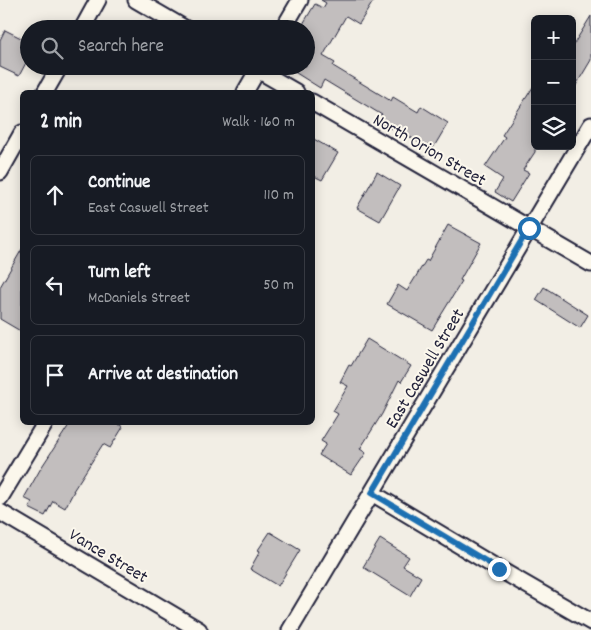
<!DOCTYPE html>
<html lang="en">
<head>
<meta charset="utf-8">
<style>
  body { margin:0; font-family:Dekko,sans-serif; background:#242831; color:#f1f3f6 }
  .controls { position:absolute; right:15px; top:15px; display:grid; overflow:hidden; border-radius:8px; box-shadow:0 2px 12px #0003 }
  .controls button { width:45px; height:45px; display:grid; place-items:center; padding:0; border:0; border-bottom:1px solid #363941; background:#171b24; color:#f1f3f6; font:25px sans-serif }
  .stop { position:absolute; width:15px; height:15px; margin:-11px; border:4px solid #1f6fb2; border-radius:50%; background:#fff }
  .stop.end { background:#1f6fb2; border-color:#fff; box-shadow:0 1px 5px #0008 }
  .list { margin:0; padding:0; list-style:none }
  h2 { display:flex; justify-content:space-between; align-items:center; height:65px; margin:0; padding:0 20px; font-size:21px }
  h2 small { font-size:16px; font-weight:400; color:#9ea1a6 }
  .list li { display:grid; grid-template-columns:32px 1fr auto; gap:15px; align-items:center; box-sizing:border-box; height:80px; margin:0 10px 10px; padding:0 10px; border:1px solid #363941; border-radius:8px }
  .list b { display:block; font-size:19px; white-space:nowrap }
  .list p { margin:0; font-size:16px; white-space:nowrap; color:#9ea1a6 }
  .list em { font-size:16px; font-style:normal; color:#9ea1a6 }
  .icon { flex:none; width:28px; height:28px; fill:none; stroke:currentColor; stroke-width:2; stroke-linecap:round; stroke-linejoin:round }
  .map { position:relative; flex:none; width:591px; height:630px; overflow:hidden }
  .search { position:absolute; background:#171b24; box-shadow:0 2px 12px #0003; left:20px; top:20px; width:295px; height:55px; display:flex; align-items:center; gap:12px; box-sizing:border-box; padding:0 18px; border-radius:28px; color:#9ea1a6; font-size:19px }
  .panel { position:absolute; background:#171b24; box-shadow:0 2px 12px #0003; left:20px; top:90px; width:295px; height:335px; border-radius:8px }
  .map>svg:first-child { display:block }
  .building { fill:#c2bebe; stroke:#22223b }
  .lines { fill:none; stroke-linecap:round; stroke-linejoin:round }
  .minor-casing { stroke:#22223b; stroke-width:19 }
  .minor { stroke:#fbf7ec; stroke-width:15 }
  .route { stroke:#1f6fb2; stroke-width:6 }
  .labels { text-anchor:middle; stroke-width:4; stroke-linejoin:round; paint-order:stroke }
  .street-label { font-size:18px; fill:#22223b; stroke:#fbf7ec }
</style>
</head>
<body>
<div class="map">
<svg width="591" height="630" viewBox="0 0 591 630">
  <rect width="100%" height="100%" fill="#f2eee5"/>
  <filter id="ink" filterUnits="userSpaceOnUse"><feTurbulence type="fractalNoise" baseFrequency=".02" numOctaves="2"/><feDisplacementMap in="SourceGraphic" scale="10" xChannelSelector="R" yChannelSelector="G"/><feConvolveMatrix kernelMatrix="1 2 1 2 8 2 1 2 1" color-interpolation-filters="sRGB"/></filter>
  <g filter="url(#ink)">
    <path class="building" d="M 321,0 L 374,0 L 359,24 L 346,16 L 323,56 L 335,63 L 333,66 L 391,101 L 393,97 L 418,112 L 421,106 L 448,123 L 432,150 L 393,127 L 391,129 L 378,121 L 382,115 L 324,80 L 320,88 L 285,66 L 306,66 L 306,29 L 300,29 L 315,4 L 323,8 L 326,3 Z
      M 591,16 L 591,60 L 572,92 L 572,47 Z
      M 5,30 L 29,42 L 29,57 L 19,76 L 0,67 L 0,40 Z
      M 535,84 L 535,152 L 523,170 L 529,173 L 511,202 L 495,192 L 503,179 L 485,167 L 505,137 L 502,135 Z
      M 312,138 L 338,153 L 322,180 L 312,175 Z
      M 377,172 L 400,186 L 380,221 L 357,208 Z
      M 448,225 L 481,243 L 460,280 L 462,281 L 432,330 L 387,304 L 398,285 L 407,291 L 426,260 L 428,261 Z
      M 22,249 L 22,332 L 0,319 L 0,287 Z
      M 544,287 L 588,315 L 580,328 L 536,300 Z
      M 367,339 L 411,366 L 401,382 L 399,380 L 382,414 L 360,449 L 366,453 L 351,475 L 319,455 L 326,444 L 321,441 L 338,414 L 333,411 L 348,386 L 340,382 L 349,365 L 351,366 Z
      M 71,422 L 115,422 L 123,427 L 110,448 L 103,444 L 73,491 L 74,491 L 65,508 L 53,501 L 45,516 L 29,508 L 32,502 L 24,498 L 41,468 Z
      M 270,532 L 300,550 L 278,586 L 250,569 L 260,551 L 258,550 Z
      M 380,539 L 409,557 L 403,566 L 421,577 L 410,596 L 363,567 Z"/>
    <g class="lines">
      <defs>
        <path id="minor" d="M 136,0 L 186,29
          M 82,29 L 98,0
          M 283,29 L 300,0
          M 251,66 L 296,92
          M 45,92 L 60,66
          M 245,92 L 260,66
          M 312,102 L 591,264
          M 0,172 L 22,133
          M 372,493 L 499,569 L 591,622
          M 0,498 L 46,422
          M 0,512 L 199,630
          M 290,630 L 591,125"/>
      </defs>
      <use href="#minor" class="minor-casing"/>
      <use href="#minor" class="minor"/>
    </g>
  </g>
  <g class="lines" filter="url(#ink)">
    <path class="route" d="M 499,569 L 372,493 L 529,228"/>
  </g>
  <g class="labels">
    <g class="street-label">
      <text transform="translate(430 149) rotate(30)" y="6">North Orion Street</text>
      <text transform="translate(424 368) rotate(-59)" y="6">East Caswell Street</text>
      <text transform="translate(109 555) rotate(31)" y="6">Vance Street</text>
    </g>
  </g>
</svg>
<div class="controls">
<button>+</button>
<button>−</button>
<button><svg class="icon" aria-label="layers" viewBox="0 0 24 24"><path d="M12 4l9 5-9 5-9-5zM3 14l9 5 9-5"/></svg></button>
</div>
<div class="stop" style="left:529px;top:228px"></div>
<div class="stop end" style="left:499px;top:569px"></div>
<div class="search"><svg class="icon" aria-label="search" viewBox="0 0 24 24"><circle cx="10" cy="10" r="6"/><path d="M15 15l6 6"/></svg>Search here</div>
<section class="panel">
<h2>2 min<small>Walk · 160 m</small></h2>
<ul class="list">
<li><svg class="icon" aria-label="ahead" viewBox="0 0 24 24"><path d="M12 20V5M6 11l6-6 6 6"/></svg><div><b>Continue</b><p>East Caswell Street</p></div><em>110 m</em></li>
<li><svg class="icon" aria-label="left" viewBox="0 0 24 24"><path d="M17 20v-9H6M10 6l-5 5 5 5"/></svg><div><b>Turn left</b><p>McDaniels Street</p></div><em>50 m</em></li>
<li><svg class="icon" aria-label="arrive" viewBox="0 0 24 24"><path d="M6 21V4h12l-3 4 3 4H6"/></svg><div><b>Arrive at destination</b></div></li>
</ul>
</section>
</div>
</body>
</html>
